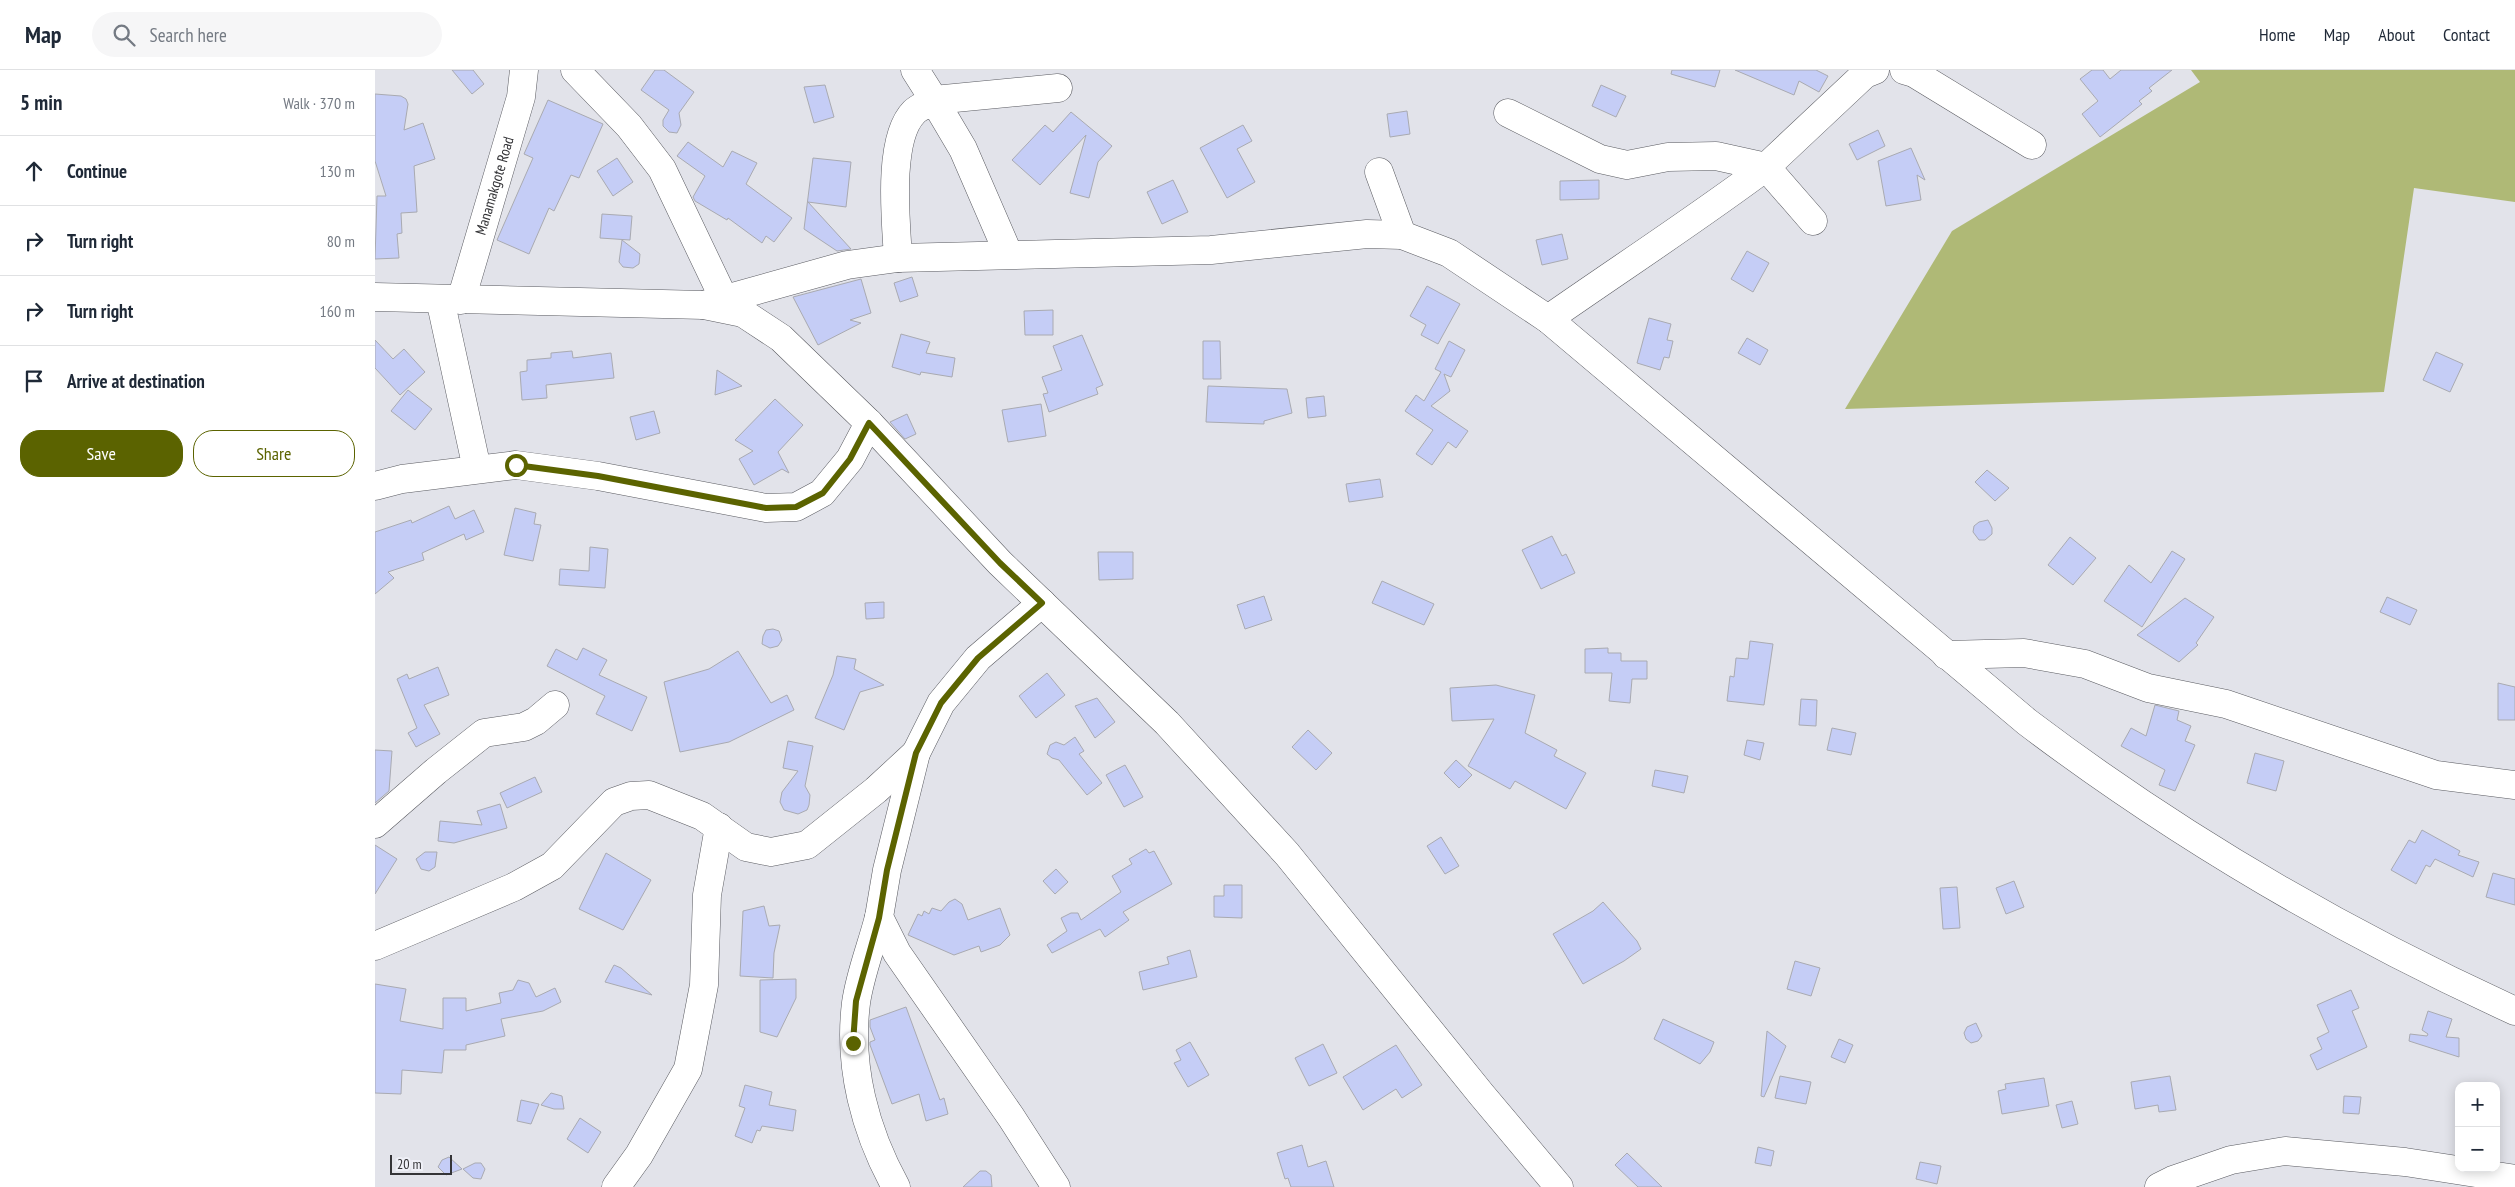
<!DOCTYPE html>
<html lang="en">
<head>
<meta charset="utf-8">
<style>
  body { margin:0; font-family:"PT Sans Narrow",sans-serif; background:#f6f6f7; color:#1f2937 }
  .controls { position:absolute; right:15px; bottom:15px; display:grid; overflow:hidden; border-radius:10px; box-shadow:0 2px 12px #0003 }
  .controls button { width:45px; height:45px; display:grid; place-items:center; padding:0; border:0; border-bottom:1px solid #e0e1e3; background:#fff; color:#1f2937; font:25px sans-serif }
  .scale { position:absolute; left:15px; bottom:12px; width:62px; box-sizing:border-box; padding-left:5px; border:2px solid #343437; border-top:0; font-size:14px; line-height:18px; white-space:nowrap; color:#343437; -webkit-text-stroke:4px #eff0f7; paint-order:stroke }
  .stop { position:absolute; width:15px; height:15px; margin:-11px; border:4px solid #5b6300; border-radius:50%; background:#fff }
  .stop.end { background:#5b6300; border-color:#fff; box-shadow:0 1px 5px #0008 }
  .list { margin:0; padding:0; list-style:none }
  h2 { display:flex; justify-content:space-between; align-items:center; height:65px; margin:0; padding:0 20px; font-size:21px }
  h2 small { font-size:16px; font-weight:400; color:#747a83 }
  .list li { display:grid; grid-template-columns:32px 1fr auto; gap:15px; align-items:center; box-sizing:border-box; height:70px; padding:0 20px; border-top:1px solid #e0e1e3 }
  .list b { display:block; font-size:19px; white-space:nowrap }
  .list em { font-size:16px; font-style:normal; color:#747a83 }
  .actions { display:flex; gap:10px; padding:15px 20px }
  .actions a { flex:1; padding:11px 0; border:1px solid #5b6300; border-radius:20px; text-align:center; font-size:18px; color:#5b6300 }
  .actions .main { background:#5b6300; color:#fff }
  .icon { flex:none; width:28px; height:28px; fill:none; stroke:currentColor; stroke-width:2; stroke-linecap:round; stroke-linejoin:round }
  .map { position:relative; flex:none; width:2140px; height:1117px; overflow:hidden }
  header { display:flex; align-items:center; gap:30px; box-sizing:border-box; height:70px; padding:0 25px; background:#fff; border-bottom:1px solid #e0e1e3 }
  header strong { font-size:24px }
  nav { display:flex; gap:28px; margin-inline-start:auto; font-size:18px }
  .search { width:350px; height:45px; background:#f6f6f7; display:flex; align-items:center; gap:12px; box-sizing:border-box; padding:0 18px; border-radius:28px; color:#747a83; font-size:19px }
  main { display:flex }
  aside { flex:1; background:#fff }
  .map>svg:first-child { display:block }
  .green { fill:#afb976 }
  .building { fill:#c5cdf6; stroke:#a9aab1 }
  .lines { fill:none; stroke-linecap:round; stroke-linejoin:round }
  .minor-casing { stroke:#5a5b61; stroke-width:29 }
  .minor { stroke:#fff; stroke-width:28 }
  .route { stroke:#5b6300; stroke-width:6 }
  .labels { text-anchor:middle; stroke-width:4.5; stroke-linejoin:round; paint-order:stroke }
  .street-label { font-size:15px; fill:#343437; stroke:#eff0f7 }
</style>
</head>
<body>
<header>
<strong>Map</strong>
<div class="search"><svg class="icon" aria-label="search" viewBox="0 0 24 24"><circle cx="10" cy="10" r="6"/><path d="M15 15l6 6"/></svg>Search here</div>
<nav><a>Home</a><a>Map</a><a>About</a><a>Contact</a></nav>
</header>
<main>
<aside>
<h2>5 min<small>Walk · 370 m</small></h2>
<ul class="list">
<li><svg class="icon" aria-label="ahead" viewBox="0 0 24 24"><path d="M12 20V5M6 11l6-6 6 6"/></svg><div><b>Continue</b></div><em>130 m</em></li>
<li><svg class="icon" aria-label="right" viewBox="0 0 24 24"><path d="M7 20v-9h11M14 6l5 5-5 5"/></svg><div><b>Turn right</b></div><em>80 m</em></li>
<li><svg class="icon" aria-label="right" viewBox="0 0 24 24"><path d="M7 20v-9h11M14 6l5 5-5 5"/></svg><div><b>Turn right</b></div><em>160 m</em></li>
<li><svg class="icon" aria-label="arrive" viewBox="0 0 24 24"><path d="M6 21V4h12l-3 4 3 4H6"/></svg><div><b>Arrive at destination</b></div></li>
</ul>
<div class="actions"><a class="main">Save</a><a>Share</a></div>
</aside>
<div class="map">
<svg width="2140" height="1117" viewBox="0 0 2140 1117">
  <rect width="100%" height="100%" fill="#e2e3ea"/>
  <path class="green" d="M 1816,0 L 2140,0 L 2140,132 L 2039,118 L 2009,322 L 1470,339 L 1577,161 L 1825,12 Z"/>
  <path class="building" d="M 77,0 L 98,0 L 109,14 L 97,24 Z
    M 280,0 L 289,0 L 319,22 L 304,43 L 306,55 L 302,63 L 294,62 L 288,56 L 288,50 L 294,40 L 266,20 Z
    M 1297,0 L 1345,0 L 1340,17 L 1296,4 Z
    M 1360,0 L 1441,0 L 1453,6 L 1444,22 L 1424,11 L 1419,25 Z
    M 1717,0 L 1728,0 L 1735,9 L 1746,0 L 1797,0 L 1774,18 L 1777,21 L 1764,31 L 1767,34 L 1725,67 L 1707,44 L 1723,31 L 1705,9 Z
    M 450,15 L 459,47 L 439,53 L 429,17 Z
    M 1226,15 L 1251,26 L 1241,47 L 1217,36 Z
    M 0,24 L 26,26 L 31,29 L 33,34 L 29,60 L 48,53 L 60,89 L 39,96 L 42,142 L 26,143 L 27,163 L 22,164 L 24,188 L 0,189 L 2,126 L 11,126 L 0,91 Z
    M 173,30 L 228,54 L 204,108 L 196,105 L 179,141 L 174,138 L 154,184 L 122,170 L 158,88 L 149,84 Z
    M 1032,41 L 1035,64 L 1015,67 L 1012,44 Z
    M 696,42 L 737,76 L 723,92 L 714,128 L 695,123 L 711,65 L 665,115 L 637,90 L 670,55 L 678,62 Z
    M 868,55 L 877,71 L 862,79 L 880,112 L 852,128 L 825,78 Z
    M 1503,60 L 1510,76 L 1482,90 L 1474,74 Z
    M 313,72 L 348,97 L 357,81 L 382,93 L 371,114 L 417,148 L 399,172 L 391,166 L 387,173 L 353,148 L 352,150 L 320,131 L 318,127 L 330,106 L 302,86 Z
    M 1536,78 L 1550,110 L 1542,105 L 1546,130 L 1511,136 L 1503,91 Z
    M 242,88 L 258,112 L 238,126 L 222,101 Z
    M 438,88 L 476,92 L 471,137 L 433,132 L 476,179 L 462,181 L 429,159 Z
    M 798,110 L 813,142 L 787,154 L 772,122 Z
    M 1224,110 L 1224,129 L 1185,130 L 1185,111 Z
    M 227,144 L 257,146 L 255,170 L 225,168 Z
    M 1187,164 L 1193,189 L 1167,195 L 1161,170 Z
    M 247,170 L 265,184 L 264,194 L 258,198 L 248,197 L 244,192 Z
    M 1372,181 L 1394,193 L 1378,222 L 1356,209 Z
    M 537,207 L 543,226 L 525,232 L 519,213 Z
    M 486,209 L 496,243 L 475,250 L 486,253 L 443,275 L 418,227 Z
    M 1052,216 L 1085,234 L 1063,274 L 1046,265 L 1051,255 L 1035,246 Z
    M 678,240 L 678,265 L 650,265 L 649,241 Z
    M 1274,248 L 1296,254 L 1292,270 L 1298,271 L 1294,288 L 1289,287 L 1285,300 L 1262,293 Z
    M 526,264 L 555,272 L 551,283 L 580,288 L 577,307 L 546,302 L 545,305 L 517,297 Z
    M 707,265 L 728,315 L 721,318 L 723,324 L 674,342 L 668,324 L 673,323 L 667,307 L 687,300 L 678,276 Z
    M 1372,268 L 1393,280 L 1385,295 L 1363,283 Z
    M 0,270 L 18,289 L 29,279 L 50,302 L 25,325 L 0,298 Z
    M 828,271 L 845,271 L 846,309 L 828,309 Z
    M 1074,271 L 1090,280 L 1076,307 L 1069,304 L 1075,321 L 1056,336 L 1093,361 L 1081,378 L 1073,372 L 1057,395 L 1041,384 L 1058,360 L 1030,341 L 1041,325 L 1049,331 L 1066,302 L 1060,299 Z
    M 197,281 L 198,288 L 236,283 L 239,308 L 171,315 L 172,328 L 147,330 L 145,302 L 152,301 L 152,290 L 176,288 L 176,283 Z
    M 2061,282 L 2088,294 L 2075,322 L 2048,310 Z
    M 342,300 L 367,316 L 340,325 Z
    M 833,316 L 912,319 L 917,343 L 889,351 L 889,354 L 831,352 Z
    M 33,320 L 57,339 L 40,360 L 16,341 Z
    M 949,326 L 951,346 L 933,348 L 931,328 Z
    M 400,329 L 428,355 L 403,382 L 414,403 L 407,399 L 379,415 L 364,389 L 378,381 L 360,370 Z
    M 666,334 L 671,366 L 633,372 L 627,340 Z
    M 279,341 L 285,363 L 261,370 L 255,347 Z
    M 532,344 L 541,364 L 530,369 L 515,352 Z
    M 1612,400 L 1634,418 L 1620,431 L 1600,412 Z
    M 1005,409 L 1008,427 L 974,432 L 971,414 Z
    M 74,436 L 80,449 L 99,440 L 109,462 L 91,470 L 89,464 L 47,483 L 49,490 L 13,502 L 19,508 L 0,524 L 0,462 L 36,450 L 37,453 Z
    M 140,438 L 161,443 L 159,454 L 166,455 L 158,491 L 129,485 Z
    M 1613,450 L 1617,458 L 1617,464 L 1610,470 L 1604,470 L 1598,462 L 1599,456 L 1604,452 Z
    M 1177,466 L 1187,486 L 1191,484 L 1200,503 L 1166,519 L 1147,480 Z
    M 1695,467 L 1721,488 L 1698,515 L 1673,495 Z
    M 215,477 L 233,479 L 230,518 L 184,515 L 185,499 L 214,501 Z
    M 1797,481 L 1810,489 L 1767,557 L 1729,531 L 1754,495 L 1776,513 Z
    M 723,482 L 758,482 L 758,509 L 724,510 Z
    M 1007,511 L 1059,534 L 1049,555 L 997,533 Z
    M 889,526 L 897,550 L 870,559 L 862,535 Z
    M 2012,527 L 2042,540 L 2035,555 L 2005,542 Z
    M 1810,528 L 1839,547 L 1821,573 L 1823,575 L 1804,592 L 1762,565 Z
    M 509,532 L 509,548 L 491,549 L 490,533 Z
    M 398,559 L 404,561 L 407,570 L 403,576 L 395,578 L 387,574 L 388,566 L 391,560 Z
    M 1375,571 L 1398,574 L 1389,635 L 1352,631 L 1355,606 L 1359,607 L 1361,588 L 1373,589 Z
    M 208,578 L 232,590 L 224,605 L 272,627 L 257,661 L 221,644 L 230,626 L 172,596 L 181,579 L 202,590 Z
    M 1233,578 L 1233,583 L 1246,583 L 1246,591 L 1272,591 L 1272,609 L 1257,609 L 1255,633 L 1234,631 L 1237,603 L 1210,603 L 1210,579 Z
    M 363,581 L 396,633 L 412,625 L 419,640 L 354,672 L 305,682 L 289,612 L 334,599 Z
    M 462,586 L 481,589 L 479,599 L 509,615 L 485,622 L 469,660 L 440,648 L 458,605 Z
    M 63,597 L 74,625 L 49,635 L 65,664 L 41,677 L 33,663 L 42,658 L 22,609 L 32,604 L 34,609 Z
    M 672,603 L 690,625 L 661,648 L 644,626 Z
    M 2123,613 L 2140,617 L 2140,650 L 2123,650 Z
    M 1121,615 L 1160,625 L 1150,663 L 1182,680 L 1179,686 L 1211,703 L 1191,739 L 1140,711 L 1135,719 L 1093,696 L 1119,649 L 1077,651 L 1075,618 Z
    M 722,628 L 740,652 L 720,668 L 700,636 Z
    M 1426,629 L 1442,630 L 1441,656 L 1424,655 Z
    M 1780,635 L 1804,641 L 1802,650 L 1816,656 L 1810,671 L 1820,675 L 1800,721 L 1784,715 L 1790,700 L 1746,676 L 1756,658 L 1771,666 Z
    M 1457,658 L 1481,663 L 1476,685 L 1452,680 Z
    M 933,660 L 957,683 L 941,700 L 917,677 Z
    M 700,667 L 709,681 L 704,684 L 727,713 L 712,725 L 684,690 L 677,688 L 672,684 L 675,675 L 681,672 L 689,675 Z
    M 1372,670 L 1389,673 L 1385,690 L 1369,685 Z
    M 413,671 L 438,676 L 430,716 L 435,725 L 434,735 L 432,740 L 423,744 L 409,740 L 405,732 L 407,722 L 423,701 L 408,698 Z
    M 0,680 L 17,681 L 14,721 L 0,733 Z
    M 1880,683 L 1909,691 L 1901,721 L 1872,713 Z
    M 1081,690 L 1097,705 L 1084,718 L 1069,703 Z
    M 750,695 L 768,727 L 749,737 L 731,705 Z
    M 1280,700 L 1313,706 L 1309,723 L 1277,716 Z
    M 160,707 L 167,722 L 132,738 L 125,723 Z
    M 125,734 L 132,758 L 79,773 L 63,771 L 65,751 L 107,755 L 102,741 Z
    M 2047,760 L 2085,781 L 2083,785 L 2104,792 L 2098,807 L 2060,789 L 2055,797 L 2051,795 L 2041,814 L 2016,800 L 2034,770 L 2040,773 Z
    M 1066,767 L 1084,796 L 1070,804 L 1052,776 Z
    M 0,775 L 22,789 L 0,824 Z
    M 771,779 L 774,783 L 779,781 L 797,814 L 748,842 L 754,850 L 730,867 L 725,859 L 677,883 L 672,875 L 692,861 L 686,848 L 696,843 L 703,843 L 706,850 L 746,822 L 737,806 L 757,794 L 754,789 Z
    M 50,782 L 62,782 L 60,797 L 54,801 L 46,799 L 41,789 Z
    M 231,783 L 276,810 L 248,860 L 204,839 Z
    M 681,799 L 693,812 L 680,824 L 668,811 Z
    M 2118,803 L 2140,809 L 2140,835 L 2111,827 Z
    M 1639,811 L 1649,837 L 1631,844 L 1621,818 Z
    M 849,815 L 867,815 L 867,848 L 839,847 L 839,826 L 849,826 Z
    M 1582,817 L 1585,858 L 1568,859 L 1565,818 Z
    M 580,829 L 587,834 L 593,850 L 625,838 L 635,865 L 625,875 L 606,882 L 604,876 L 579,885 L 533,865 L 543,844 L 547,846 L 549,841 L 554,844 L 557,838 L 566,841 L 574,832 Z
    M 1228,832 L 1262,871 L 1266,879 L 1249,891 L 1208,914 L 1178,864 L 1218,841 Z
    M 389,836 L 394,856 L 405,855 L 399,883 L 398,908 L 365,906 L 368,841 Z
    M 815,880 L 822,907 L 768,920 L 764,902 L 794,894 L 792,887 Z
    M 1420,891 L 1445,898 L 1436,926 L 1412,919 Z
    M 239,895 L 246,898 L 277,925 L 230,912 Z
    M 421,909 L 421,928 L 402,967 L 385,962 L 385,910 Z
    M 143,910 L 154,913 L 161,927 L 180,918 L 186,932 L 168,941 L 126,949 L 130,966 L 91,975 L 91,980 L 69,980 L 67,1003 L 27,1000 L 26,1024 L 0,1023 L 0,914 L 31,919 L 25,951 L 68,959 L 68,928 L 91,928 L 91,941 L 126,933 L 124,923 L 138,920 Z
    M 1976,920 L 1984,938 L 1977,941 L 1992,977 L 1942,1000 L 1935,985 L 1947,979 L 1942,968 L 1954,962 L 1942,935 Z
    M 531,937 L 565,1030 L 569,1028 L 573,1044 L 551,1051 L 544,1024 L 517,1034 L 495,975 L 495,972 L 500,970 L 495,957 L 495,950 Z
    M 2053,941 L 2077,949 L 2071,967 L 2084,968 L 2084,987 L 2034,971 L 2035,964 L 2052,966 L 2053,964 L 2047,960 Z
    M 1288,949 L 1339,972 L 1335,982 L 1325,994 L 1279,969 Z
    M 1601,953 L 1607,966 L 1603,971 L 1596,973 L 1591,969 L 1589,963 L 1592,957 Z
    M 1392,961 L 1411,976 L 1389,1027 L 1386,1026 Z
    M 1464,969 L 1478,975 L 1470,993 L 1456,987 Z
    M 815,972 L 834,1005 L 813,1017 L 799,993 L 806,990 L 801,980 Z
    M 948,974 L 962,1003 L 934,1016 L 920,988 Z
    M 1021,975 L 1047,1015 L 1027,1028 L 1021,1019 L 988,1040 L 968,1007 Z
    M 1405,1006 L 1436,1012 L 1431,1034 L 1400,1028 Z
    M 1795,1006 L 1801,1040 L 1784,1042 L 1783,1035 L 1760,1039 L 1756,1012 Z
    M 1669,1008 L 1674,1036 L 1627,1044 L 1623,1021 L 1631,1019 L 1630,1014 Z
    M 370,1015 L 397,1022 L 394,1035 L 421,1040 L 418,1061 L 387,1056 L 385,1061 L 382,1060 L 377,1073 L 360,1066 L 370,1038 L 364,1036 Z
    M 176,1023 L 187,1026 L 189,1039 L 179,1039 L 166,1035 Z
    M 1969,1026 L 1986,1027 L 1984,1044 L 1968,1043 Z
    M 146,1030 L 164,1034 L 156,1054 L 142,1051 Z
    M 1697,1031 L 1703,1054 L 1687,1058 L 1681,1035 Z
    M 205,1048 L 226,1062 L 213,1083 L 192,1069 Z
    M 927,1075 L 933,1097 L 951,1091 L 959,1117 L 916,1117 L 913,1108 L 910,1109 L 902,1083 Z
    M 1383,1077 L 1399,1081 L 1396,1096 L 1380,1093 Z
    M 1252,1083 L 1287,1117 L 1263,1117 L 1240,1095 Z
    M 74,1087 L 87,1099 L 71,1105 L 63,1097 L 67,1090 Z
    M 1545,1092 L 1566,1096 L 1562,1114 L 1541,1109 Z
    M 100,1093 L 106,1093 L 110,1099 L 106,1109 L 98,1108 L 88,1099 Z
    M 605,1101 L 611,1101 L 616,1105 L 617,1117 L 588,1117 Z"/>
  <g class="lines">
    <defs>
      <g id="minor">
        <path d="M 200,0 L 254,56 L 287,99 L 349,229"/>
        <path d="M 540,0 L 559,30 L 683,18"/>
        <path d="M 1529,0 L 1539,3 L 1657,75"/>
        <path d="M 1133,43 L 1225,89 L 1252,95 L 1293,87 L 1341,86 L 1391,97 L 1490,4 L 1500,0"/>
        <path d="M 1004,102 L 1027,165"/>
        <path d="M 523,188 C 521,152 512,69 539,42 C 544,37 553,34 559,30 L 588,79 L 633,183"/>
        <path d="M 0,227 L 329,235 L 368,243 L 406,268 L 494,353 L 625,493 L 792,653 L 912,784 L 1106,1024 L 1184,1117"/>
        <path d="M 65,229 L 102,399"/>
        <path id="s1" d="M 86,230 L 146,27 L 149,0"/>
        <path d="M 329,235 L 472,195 L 523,188 L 836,180 L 992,164 L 1027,165 L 1074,183 L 1173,249 L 1652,652 C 1804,767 1967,862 2140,941"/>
        <path d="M 1173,249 C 1246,198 1320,150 1391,97 L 1438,151"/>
        <path d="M 0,416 L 27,409 L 141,395 L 223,406 L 391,438 L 421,437 L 447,423 L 475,389 L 494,353"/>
        <path d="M 667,533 L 603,588 L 566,633 L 541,683 L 512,800 L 504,847 L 522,883 L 636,1047 L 681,1117"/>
        <path d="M 1571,585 L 1649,583 L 1710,594 L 1773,618 L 1851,634 L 2061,705 L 2140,715"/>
        <path d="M 0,754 L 61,701 L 109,663 L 149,657 L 161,651 L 180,635"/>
        <path d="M 504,847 C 497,875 485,904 481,933 C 473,997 490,1061 521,1117"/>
        <path d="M 0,876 L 139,817 L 177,796 L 239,732 L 256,726 L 274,725 L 327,746 L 371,777 L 396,782 L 432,775 L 501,720 L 541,683"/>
        <path d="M 241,1117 L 264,1085 L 313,999 L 329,915 L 332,825 L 344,757"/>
        <path d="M 1784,1117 L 1798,1110 L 1856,1090 L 1910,1081 L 2030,1092 L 2140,1109"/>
      </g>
    </defs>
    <use href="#minor" class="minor-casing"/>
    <use href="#minor" class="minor"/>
  </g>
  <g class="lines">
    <path class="route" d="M 141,395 L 223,406 L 391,438 L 421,437 L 448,423 L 475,389 L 494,353 L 625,493 L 667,533 L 603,588 L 566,633 L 541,683 L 512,800 L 504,848 L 481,931 L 478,973"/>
  </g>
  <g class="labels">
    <g class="street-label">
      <text dy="5" stroke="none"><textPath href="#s1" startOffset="119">Manamakgote Road</textPath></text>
    </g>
  </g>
</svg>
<div class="controls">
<button>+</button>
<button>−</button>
</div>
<div class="scale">20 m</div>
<div class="stop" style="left:141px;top:395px"></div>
<div class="stop end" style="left:478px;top:973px"></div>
</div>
</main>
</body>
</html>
